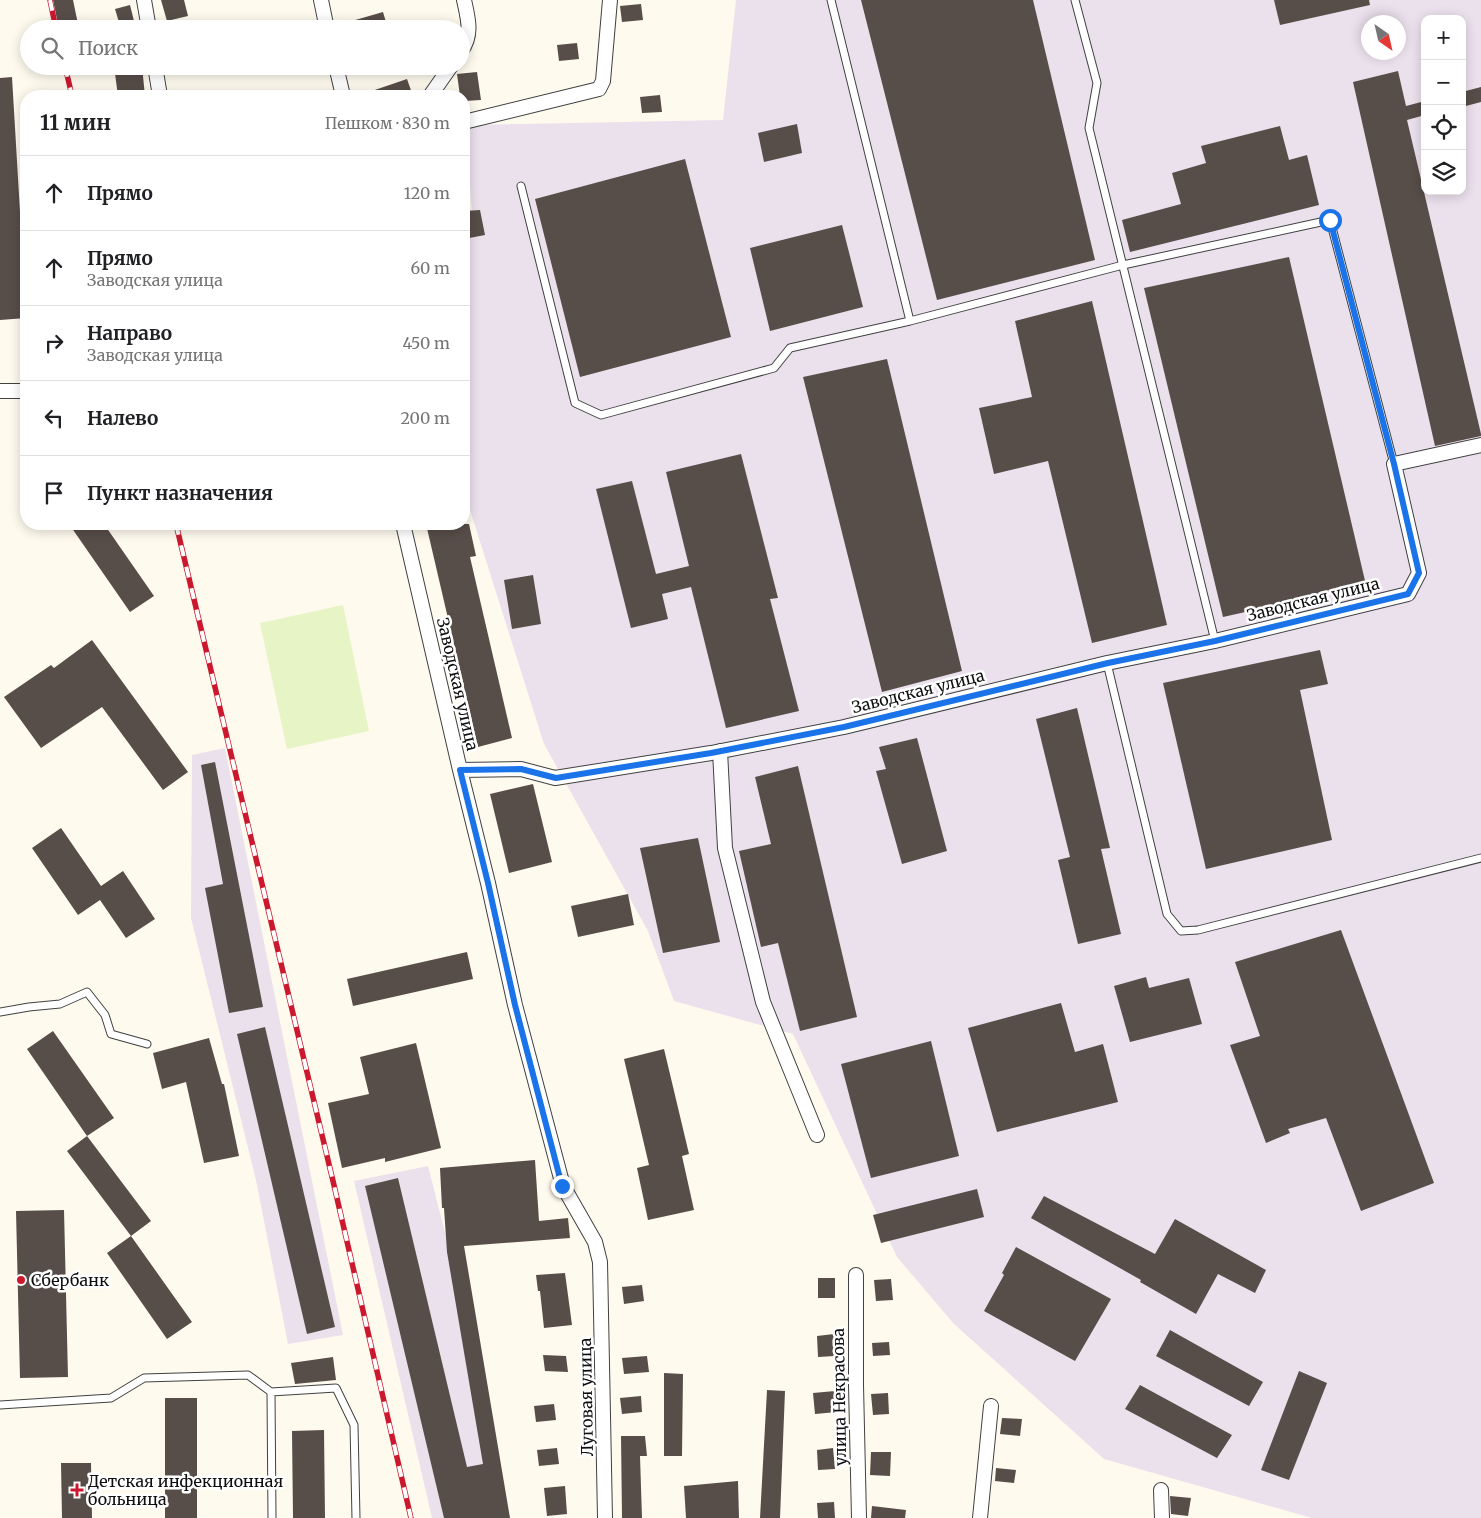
<!DOCTYPE html>
<html lang="ru">
<head>
<meta charset="utf-8">
<style>
  body { margin:0; font-family:Merriweather,serif; background:#f2f2f2; color:#202124 }
  .controls { position:absolute; right:15px; top:15px; display:grid; overflow:hidden; border-radius:10px; box-shadow:0 2px 12px #0003 }
  .controls button { width:45px; height:45px; display:grid; place-items:center; padding:0; border:0; border-bottom:1px solid #e0e0e0; background:#fff; color:#202124; font:25px sans-serif }
  .compass { position:absolute; left:1361px; top:15px; width:45px; height:45px; border-radius:50%; background:#fff; box-shadow:0 2px 12px #0003; rotate:146deg }
  .stop { position:absolute; width:15px; height:15px; margin:-11px; border:4px solid #1a73e8; border-radius:50%; background:#fff }
  .stop.end { background:#1a73e8; border-color:#fff; box-shadow:0 1px 5px #0008 }
  .list { margin:0; padding:0; list-style:none }
  h2 { display:flex; justify-content:space-between; align-items:center; height:65px; margin:0; padding:0 20px; font-size:21px }
  h2 small { font-size:16px; font-weight:400; color:#757577 }
  .list li { display:grid; grid-template-columns:32px 1fr auto; gap:15px; align-items:center; box-sizing:border-box; height:75px; padding:0 20px; border-top:1px solid #e0e0e0 }
  .list b { display:block; font-size:19px; white-space:nowrap }
  .list p { margin:0; font-size:16px; white-space:nowrap; color:#757577 }
  .list em { font-size:16px; font-style:normal; color:#757577 }
  .icon { flex:none; width:28px; height:28px; fill:none; stroke:currentColor; stroke-width:2; stroke-linecap:round; stroke-linejoin:round }
  .map { position:relative; flex:none; width:1481px; height:1518px; overflow:hidden }
  .search { position:absolute; background:#fff; box-shadow:0 2px 12px #0003; left:20px; top:20px; width:450px; height:55px; display:flex; align-items:center; gap:12px; box-sizing:border-box; padding:0 18px; border-radius:28px; color:#757577; font-size:19px }
  .panel { position:absolute; background:#fff; box-shadow:0 2px 12px #0003; left:20px; top:90px; width:450px; height:440px; border-radius:20px }
  .map>svg:first-child { display:block }
  .industrial { fill:#ebe1ed; fill-rule:evenodd }
  .pitch { fill:#e7f4c6 }
  .building { fill:#574d49 }
  .lines { fill:none; stroke-linecap:round; stroke-linejoin:round }
  .lane-casing { stroke:#414141; stroke-width:9 }
  .street-casing { stroke:#414141; stroke-width:16 }
  .lane { stroke:#fff; stroke-width:7 }
  .street { stroke:#fff; stroke-width:14 }
  .rail-casing { stroke:#cb182e; stroke-width:5.5 }
  .rail { stroke:#fff; stroke-width:4; stroke-dasharray:11; stroke-linecap:butt }
  .route { stroke:#1a73e8; stroke-width:6 }
  .poi-dot { fill:#cb182e; stroke:#fff; stroke-width:2 }
  .labels { text-anchor:middle; stroke-width:5; stroke-linejoin:round; paint-order:stroke }
  .street-label { font-size:16px; fill:#0e0e0e; stroke:#fff }
  .poi-label { font-size:16px; fill:#0e0e0e; stroke:#fff; text-anchor:start }
</style>
</head>
<body>
<div class="map">
<svg width="1481" height="1518" viewBox="0 0 1481 1518">
  <rect width="100%" height="100%" fill="#fffaee"/>
  <path class="industrial" d="M 736,0 L 1481,0 L 1481,1518 L 1312,1518 L 1104,1459 L 954,1324 L 897,1257 L 793,1034 L 674,1001 L 648,931 L 544,744 L 464,491 L 464,215 L 472,212 L 465,125 L 723,120 ZM 1425,19 L 1462,19 L 1462,191 L 1425,191 ZM 1368,22 L 1398,22 L 1398,52 L 1368,52 Z
    M 225,748 L 343,1335 L 288,1344 L 256,1180 L 191,918 L 192,755 Z
    M 428,1166 L 450,1252 L 510,1518 L 432,1518 L 354,1181 Z"/>
  <path class="pitch" d="M 343,605 L 369,731 L 287,749 L 260,623 Z"/>
  <path class="building" d="M 53,0 L 73,0 L 79,29 L 59,29 Z
    M 161,0 L 184,0 L 188,16 L 167,21 Z
    M 861,0 L 1033,0 L 1095,260 L 937,300 Z
    M 1274,0 L 1369,0 L 1370,5 L 1280,25 Z
    M 641,4 L 643,20 L 622,22 L 620,6 Z
    M 130,5 L 135,25 L 121,29 L 115,9 Z
    M 383,12 L 388,29 L 338,29 L 338,25 Z
    M 577,43 L 579,59 L 559,61 L 557,45 Z
    M 114,66 L 142,66 L 145,96 L 118,96 Z
    M 1398,71 L 1406,106 L 1425,101 L 1425,115 L 1407,120 L 1481,434 L 1481,436 L 1435,446 L 1353,82 Z
    M 477,72 L 481,100 L 464,101 L 464,96 L 460,96 L 457,74 Z
    M 12,77 L 24,279 L 26,279 L 26,318 L 0,320 L 0,78 Z
    M 407,79 L 413,96 L 363,96 L 363,94 Z
    M 1481,87 L 1481,102 L 1462,107 L 1462,92 Z
    M 660,95 L 662,112 L 642,113 L 640,97 Z
    M 797,124 L 802,153 L 764,162 L 758,133 Z
    M 1280,126 L 1289,160 L 1307,155 L 1319,205 L 1130,252 L 1122,220 L 1181,204 L 1172,173 L 1206,163 L 1201,146 Z
    M 685,159 L 731,337 L 580,377 L 535,199 Z
    M 480,210 L 485,235 L 464,239 L 464,211 Z
    M 842,225 L 863,307 L 770,331 L 750,248 Z
    M 1289,257 L 1366,585 L 1223,617 L 1144,288 Z
    M 1092,301 L 1167,625 L 1092,643 L 1048,461 L 994,474 L 979,408 L 1032,397 L 1015,321 Z
    M 887,359 L 962,671 L 882,692 L 803,377 Z
    M 741,454 L 778,598 L 770,599 L 799,711 L 726,728 L 691,587 L 662,594 L 668,619 L 631,628 L 596,489 L 632,481 L 656,574 L 689,566 L 666,472 Z
    M 69,524 L 104,524 L 154,596 L 130,612 Z
    M 426,524 L 469,524 L 476,556 L 470,557 L 512,738 L 478,747 Z
    M 533,575 L 541,624 L 512,629 L 504,580 Z
    M 92,640 L 188,772 L 163,790 L 102,707 L 41,748 L 4,697 L 51,665 L 54,668 Z
    M 1320,650 L 1328,684 L 1300,690 L 1332,840 L 1206,869 L 1163,683 Z
    M 1077,708 L 1110,848 L 1101,849 L 1121,934 L 1078,944 L 1058,860 L 1070,857 L 1036,719 Z
    M 917,738 L 947,851 L 902,864 L 876,771 L 886,769 L 879,747 Z
    M 215,762 L 263,1007 L 229,1013 L 205,888 L 223,884 L 201,765 Z
    M 798,766 L 857,1017 L 800,1031 L 778,943 L 761,947 L 739,851 L 771,844 L 755,777 Z
    M 533,784 L 552,862 L 509,873 L 490,794 Z
    M 61,828 L 101,886 L 123,871 L 155,919 L 126,938 L 100,900 L 78,915 L 32,848 Z
    M 698,838 L 720,942 L 663,953 L 640,848 Z
    M 628,894 L 634,925 L 578,937 L 571,906 Z
    M 1341,930 L 1434,1183 L 1361,1211 L 1326,1118 L 1288,1129 L 1290,1133 L 1266,1143 L 1230,1045 L 1260,1036 L 1235,962 Z
    M 467,952 L 473,979 L 353,1006 L 347,979 Z
    M 1146,977 L 1149,988 L 1189,978 L 1202,1024 L 1130,1042 L 1114,986 Z
    M 1061,1003 L 1075,1052 L 1103,1044 L 1118,1102 L 997,1132 L 968,1028 Z
    M 265,1027 L 335,1327 L 307,1334 L 237,1034 Z
    M 53,1031 L 114,1118 L 87,1136 L 27,1049 Z
    M 209,1038 L 222,1084 L 224,1084 L 239,1156 L 204,1163 L 186,1082 L 162,1089 L 153,1053 Z
    M 931,1041 L 959,1156 L 871,1178 L 841,1064 Z
    M 416,1043 L 441,1148 L 385,1162 L 385,1158 L 342,1168 L 328,1103 L 369,1094 L 360,1057 Z
    M 664,1049 L 689,1154 L 682,1156 L 694,1210 L 648,1220 L 637,1168 L 649,1165 L 624,1059 Z
    M 87,1136 L 151,1221 L 131,1236 L 67,1151 Z
    M 535,1160 L 539,1221 L 568,1218 L 570,1238 L 464,1246 L 510,1518 L 444,1518 L 365,1186 L 398,1178 L 467,1467 L 483,1464 L 447,1252 L 444,1208 L 442,1208 L 440,1168 Z
    M 977,1189 L 984,1217 L 881,1243 L 873,1215 Z
    M 1044,1196 L 1155,1254 L 1175,1219 L 1266,1270 L 1255,1293 L 1218,1274 L 1196,1314 L 1140,1282 L 1141,1280 L 1031,1218 Z
    M 64,1210 L 68,1377 L 20,1378 L 16,1211 Z
    M 131,1236 L 192,1322 L 167,1339 L 107,1253 Z
    M 1016,1247 L 1111,1299 L 1075,1361 L 984,1311 L 1004,1275 L 1002,1273 Z
    M 565,1273 L 572,1325 L 544,1328 L 540,1291 L 538,1291 L 536,1275 Z
    M 818,1278 L 835,1278 L 835,1298 L 818,1298 Z
    M 891,1279 L 893,1300 L 876,1301 L 874,1280 Z
    M 642,1285 L 644,1301 L 624,1304 L 622,1287 Z
    M 1170,1330 L 1263,1382 L 1249,1406 L 1156,1356 Z
    M 834,1334 L 835,1356 L 818,1357 L 817,1336 Z
    M 889,1342 L 890,1355 L 873,1356 L 872,1343 Z
    M 543,1355 L 566,1356 L 568,1372 L 545,1371 Z
    M 647,1356 L 649,1372 L 624,1374 L 622,1358 Z
    M 333,1357 L 336,1380 L 295,1384 L 291,1363 Z
    M 1299,1371 L 1327,1383 L 1289,1480 L 1261,1470 Z
    M 664,1373 L 683,1374 L 682,1456 L 664,1456 Z
    M 1140,1385 L 1232,1435 L 1217,1458 L 1125,1409 Z
    M 767,1390 L 785,1391 L 780,1518 L 760,1518 Z
    M 835,1391 L 837,1412 L 815,1414 L 813,1393 Z
    M 888,1393 L 889,1414 L 873,1415 L 871,1394 Z
    M 641,1396 L 642,1412 L 622,1414 L 620,1398 Z
    M 165,1398 L 197,1398 L 197,1518 L 165,1518 Z
    M 554,1404 L 556,1420 L 536,1422 L 534,1406 Z
    M 1002,1418 L 1022,1419 L 1020,1436 L 1000,1434 Z
    M 324,1430 L 325,1518 L 293,1518 L 292,1431 Z
    M 621,1436 L 645,1436 L 647,1456 L 640,1456 L 642,1518 L 622,1518 Z
    M 557,1448 L 559,1464 L 539,1466 L 537,1450 Z
    M 833,1448 L 835,1469 L 818,1470 L 817,1450 Z
    M 871,1452 L 891,1452 L 890,1476 L 870,1475 Z
    M 61,1463 L 91,1463 L 92,1518 L 62,1518 Z
    M 996,1468 L 1016,1470 L 1014,1483 L 995,1481 Z
    M 738,1481 L 739,1518 L 686,1518 L 684,1486 Z
    M 565,1486 L 567,1514 L 547,1516 L 544,1488 Z
    M 1170,1496 L 1191,1498 L 1188,1516 L 1171,1514 Z
    M 834,1502 L 835,1518 L 818,1518 L 817,1503 Z
    M 872,1506 L 906,1510 L 905,1518 L 871,1518 Z"/>
  <g class="lines">
    <defs>
      <path id="lane" d="M 831,0 L 910,321
        M 1075,0 L 1097,83 L 1089,128 L 1215,641
        M 521,186 L 575,403 L 601,415 L 774,368 L 790,348 L 910,321 L 1123,265 L 1330,220 L 1394,464
        M 1107,663 L 1167,914 L 1181,931 L 1198,930 L 1481,858
        M 0,1012 L 29,1007 L 60,1004 L 87,992 L 105,1015 L 111,1034 L 147,1044
        M 271,1392 L 272,1518
        M 0,1405 L 111,1398 L 144,1378 L 248,1375 L 271,1392 L 336,1388 L 354,1425 L 356,1518"/>
      <path id="street" d="M 144,0 L 149,29
        M 321,0 L 327,29
        M 461,51 C 473,35 468,18 464,0
        M 155,66 L 160,96
        M 336,66 L 343,96
        M 430,96 L 451,66
        M 464,122 L 599,89 L 603,81 L 610,0
        M 0,391 L 26,391
        M 403,524 L 460,770 L 488,883 L 515,1005 L 563,1186 L 595,1242 L 600,1262 L 605,1518
        M 720,751 L 725,848 L 763,1002 L 817,1135
        M 460,770 L 521,769 L 555,778 L 711,753 L 844,727 L 1107,663 L 1215,641 L 1408,594 L 1419,573 L 1394,464 L 1481,445
        M 856,1275 L 856,1385 L 859,1518
        M 1161,1490 L 1162,1518
        M 980,1518 L 991,1406"/>
    </defs>
    <use href="#lane" class="lane-casing"/>
    <use href="#street" class="street-casing"/>
    <use href="#lane" class="lane"/>
    <use href="#street" class="street"/>
    <defs>
      <path id="rail" d="M 50,0 L 56,29
        M 65,66 L 72,96
        M 176,524 L 333,1181 L 411,1518"/>
    </defs>
    <use href="#rail" class="rail-casing"/>
    <use href="#rail" class="rail"/>
  </g>
  <g class="lines">
    <path class="route" d="M 562,1186 L 515,1005 L 488,883 L 460,770 L 521,769 L 556,778 L 711,753 L 844,727 L 1108,663 L 1215,641 L 1408,594 L 1419,573 L 1394,464 L 1330,220"/>
  </g>
  <g class="poi-dot">
    <circle cx="21" cy="1280" r="5"/>
    <path d="M74.5 1482.5h5v5h5v5h-5v5h-5v-5h-5v-5h5z"/>
  </g>
  <g class="labels">
    <g class="street-label">
      <text transform="translate(1313 599) rotate(-14)" y="6">Заводская улица</text>
      <text transform="translate(458 684) rotate(77)" y="6">Заводская улица</text>
      <text transform="translate(918 691) rotate(-14)" y="6">Заводская улица</text>
      <text transform="translate(586 1397) rotate(-91)" y="6">Луговая улица</text>
      <text transform="translate(839 1397) rotate(-91)" y="6">улица Некрасова</text>
    </g>
    <g class="poi-label">
      <text x="31" y="1286">Сбербанк</text>
      <text x="88" y="1487">Детская инфекционная<tspan x="88" dy="18">больница</tspan></text>
    </g>
  </g>
</svg>
<div class="controls">
<button>+</button>
<button>−</button>
<button><svg class="icon" aria-label="locate" viewBox="0 0 24 24"><circle cx="12" cy="12" r="6"/><path d="M12 2v4M12 18v4M2 12h4M18 12h4"/></svg></button>
<button><svg class="icon" aria-label="layers" viewBox="0 0 24 24"><path d="M12 4l9 5-9 5-9-5zM3 14l9 5 9-5"/></svg></button>
</div>
<svg class="compass" viewBox="-18 -18 36 36"><path d="M0-13l5 13h-10z" fill="#e53935"/><path d="M0 13l5-13h-10z" fill="#757577"/></svg>
<div class="stop" style="left:1330px;top:220px"></div>
<div class="stop end" style="left:562px;top:1186px"></div>
<div class="search"><svg class="icon" aria-label="search" viewBox="0 0 24 24"><circle cx="10" cy="10" r="6"/><path d="M15 15l6 6"/></svg>Поиск</div>
<section class="panel">
<h2>11 мин<small>Пешком · 830 m</small></h2>
<ul class="list">
<li><svg class="icon" aria-label="ahead" viewBox="0 0 24 24"><path d="M12 20V5M6 11l6-6 6 6"/></svg><div><b>Прямо</b></div><em>120 m</em></li>
<li><svg class="icon" aria-label="ahead" viewBox="0 0 24 24"><path d="M12 20V5M6 11l6-6 6 6"/></svg><div><b>Прямо</b><p>Заводская улица</p></div><em>60 m</em></li>
<li><svg class="icon" aria-label="right" viewBox="0 0 24 24"><path d="M7 20v-9h11M14 6l5 5-5 5"/></svg><div><b>Направо</b><p>Заводская улица</p></div><em>450 m</em></li>
<li><svg class="icon" aria-label="left" viewBox="0 0 24 24"><path d="M17 20v-9H6M10 6l-5 5 5 5"/></svg><div><b>Налево</b></div><em>200 m</em></li>
<li><svg class="icon" aria-label="arrive" viewBox="0 0 24 24"><path d="M6 21V4h12l-3 4 3 4H6"/></svg><div><b>Пункт назначения</b></div></li>
</ul>
</section>
</div>
</body>
</html>
